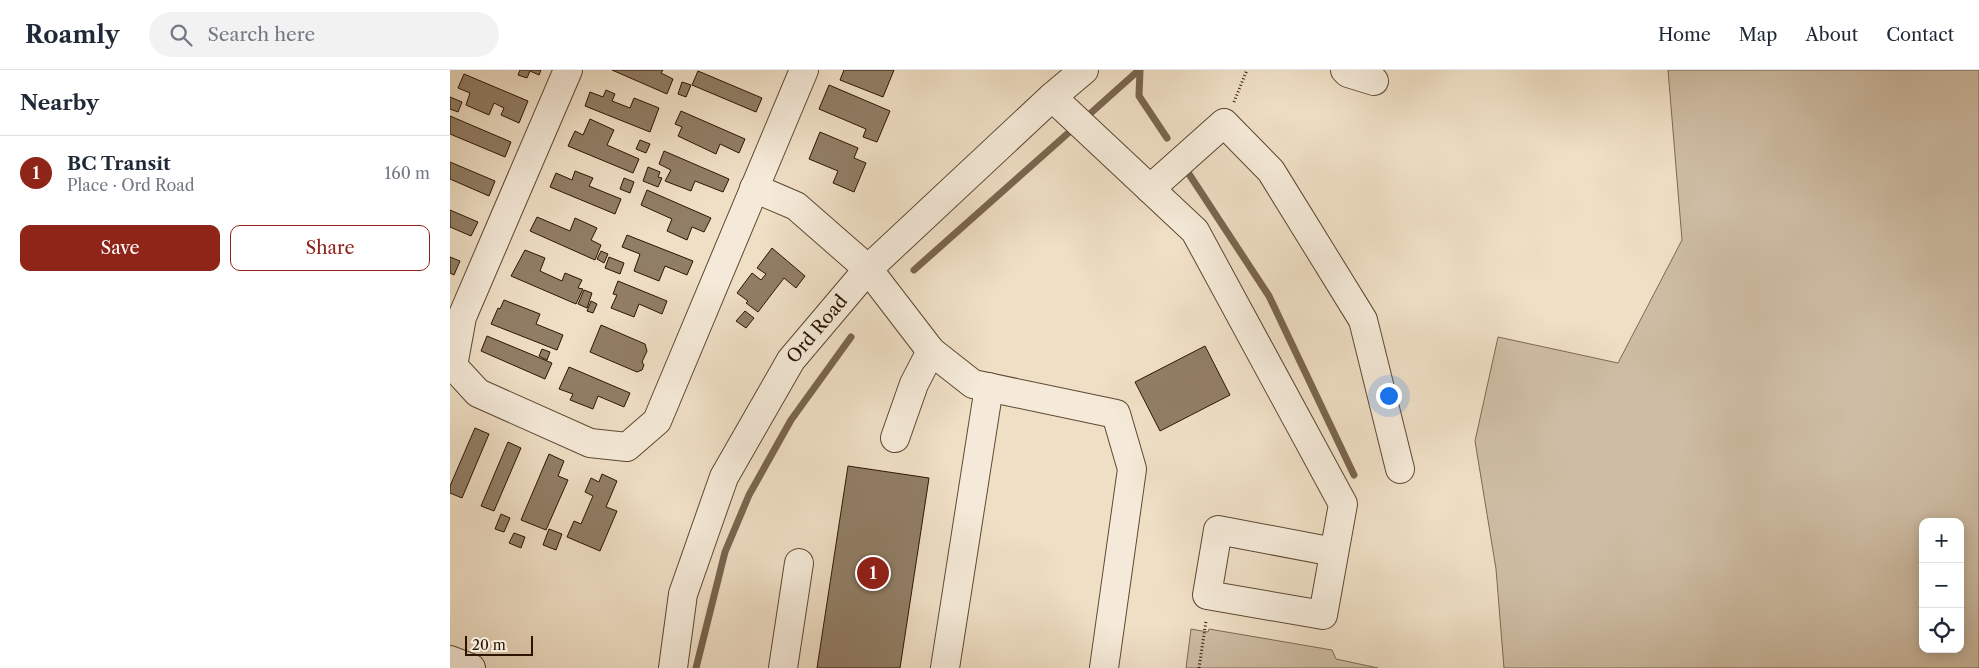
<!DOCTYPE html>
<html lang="en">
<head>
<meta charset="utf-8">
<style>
  body { margin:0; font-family:"Libre Caslon Text",serif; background:#f2f2f3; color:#1f2937 }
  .controls { position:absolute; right:15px; bottom:15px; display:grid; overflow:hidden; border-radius:10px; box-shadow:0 2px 12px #0003 }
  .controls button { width:45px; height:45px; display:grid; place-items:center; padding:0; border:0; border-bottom:1px solid #e0e1e3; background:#fff; color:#1f2937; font:25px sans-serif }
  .scale { position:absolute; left:15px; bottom:12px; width:68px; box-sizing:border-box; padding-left:5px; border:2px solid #2c1500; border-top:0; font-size:14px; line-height:18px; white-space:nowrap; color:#2c1500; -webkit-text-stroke:4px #f5ead9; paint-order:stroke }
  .you { position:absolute; left:938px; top:325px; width:18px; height:18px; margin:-12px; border:4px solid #fff; border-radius:50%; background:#1a73e8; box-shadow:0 0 0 8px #1a73e833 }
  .badge { display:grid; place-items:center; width:32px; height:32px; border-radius:50%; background:#8f2418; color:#fff; font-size:16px; font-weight:700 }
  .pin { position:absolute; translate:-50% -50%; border:2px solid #fff; box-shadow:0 1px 5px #0006 }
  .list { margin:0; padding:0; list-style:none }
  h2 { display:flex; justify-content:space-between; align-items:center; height:65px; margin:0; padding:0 20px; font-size:21px }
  h2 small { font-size:16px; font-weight:400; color:#747a83 }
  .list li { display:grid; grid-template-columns:32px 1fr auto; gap:15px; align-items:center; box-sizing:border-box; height:75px; padding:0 20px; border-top:1px solid #e0e1e3 }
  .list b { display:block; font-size:19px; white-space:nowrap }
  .list p { margin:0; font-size:16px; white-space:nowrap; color:#747a83 }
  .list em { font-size:16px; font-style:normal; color:#747a83 }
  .actions { display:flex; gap:10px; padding:15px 20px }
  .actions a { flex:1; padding:11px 0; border:1px solid #8f2418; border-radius:10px; text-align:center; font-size:18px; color:#8f2418 }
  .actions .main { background:#8f2418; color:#fff }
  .icon { flex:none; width:28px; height:28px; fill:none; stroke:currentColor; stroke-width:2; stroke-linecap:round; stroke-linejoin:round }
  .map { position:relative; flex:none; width:1529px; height:598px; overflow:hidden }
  header { display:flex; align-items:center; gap:30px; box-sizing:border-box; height:70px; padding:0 25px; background:#fff; border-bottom:1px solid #e0e1e3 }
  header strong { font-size:24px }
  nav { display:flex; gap:28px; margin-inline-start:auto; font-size:18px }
  .search { width:350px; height:45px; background:#f2f2f3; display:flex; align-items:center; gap:12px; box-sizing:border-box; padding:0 18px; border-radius:28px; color:#747a83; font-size:19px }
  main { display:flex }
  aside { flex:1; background:#fff }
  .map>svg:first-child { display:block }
  .green { fill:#cebda4; stroke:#7d6952; fill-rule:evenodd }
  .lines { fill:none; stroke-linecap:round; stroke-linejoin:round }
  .stream { stroke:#79654e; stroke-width:7 }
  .building { fill:#917e66; stroke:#2c1500 }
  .minor-casing { stroke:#5d4831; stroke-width:30 }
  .path { stroke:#2c1500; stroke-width:3; stroke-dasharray:1 2.5; stroke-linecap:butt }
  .minor { stroke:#f5ead9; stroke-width:28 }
  .labels { text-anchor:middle; stroke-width:4; stroke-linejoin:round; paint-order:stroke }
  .street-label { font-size:18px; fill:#2c1500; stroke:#f5ead9 }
</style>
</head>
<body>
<header>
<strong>Roamly</strong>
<div class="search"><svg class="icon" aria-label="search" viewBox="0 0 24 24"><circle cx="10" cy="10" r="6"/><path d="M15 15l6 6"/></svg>Search here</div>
<nav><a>Home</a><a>Map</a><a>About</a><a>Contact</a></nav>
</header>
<main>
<aside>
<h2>Nearby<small></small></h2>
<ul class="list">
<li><span class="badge">1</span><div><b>BC Transit</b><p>Place · Ord Road</p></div><em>160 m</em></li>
</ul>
<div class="actions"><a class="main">Save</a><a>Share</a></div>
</aside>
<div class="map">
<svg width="1529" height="598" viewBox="0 0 1529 598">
  <rect width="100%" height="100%" fill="#efdfc5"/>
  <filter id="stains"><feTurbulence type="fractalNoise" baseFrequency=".004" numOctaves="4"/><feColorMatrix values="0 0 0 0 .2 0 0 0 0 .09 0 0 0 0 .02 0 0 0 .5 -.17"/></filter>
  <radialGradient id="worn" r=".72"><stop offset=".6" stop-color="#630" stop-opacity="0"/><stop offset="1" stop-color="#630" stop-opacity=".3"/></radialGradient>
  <path class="green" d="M 1218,0 L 1529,0 L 1529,598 L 1054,598 L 1046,499 L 1025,371 L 1048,267 L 1168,293 L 1232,170 ZM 1473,452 L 1510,452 L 1510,579 L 1473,579 Z
    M 759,559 L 882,580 L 886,589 L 928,598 L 736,598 L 741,559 L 758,562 Z"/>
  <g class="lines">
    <path class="stream" d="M 690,0 L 689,26 L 717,68
      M 633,50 L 689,0
      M 739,104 L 819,226 L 904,405
      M 464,200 L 625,57
      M 246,598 L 275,482 L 299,425 L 341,350 L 401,267"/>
  </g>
  <path class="building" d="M 70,0 L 91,0 L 89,5 L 80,1 L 77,8 L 68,5 Z
    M 162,0 L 213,0 L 211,3 L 223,9 L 217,24 Z
    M 394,0 L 444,0 L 433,27 L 390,10 Z
    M 248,1 L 312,28 L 306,42 L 242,15 Z
    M 14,4 L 78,31 L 69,53 L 51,45 L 54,38 L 44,33 L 39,45 L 16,35 L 20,23 L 8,18 Z
    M 232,12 L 241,15 L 236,27 L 228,24 Z
    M 379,15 L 440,41 L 427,72 L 413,67 L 416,59 L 369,39 Z
    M 156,20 L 165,24 L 162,31 L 180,38 L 184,28 L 209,38 L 200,62 L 135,36 L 140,22 L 153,27 Z
    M 0,27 L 12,32 L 8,42 L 0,39 Z
    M 231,41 L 295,69 L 289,83 L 270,74 L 266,84 L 228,66 L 232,57 L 225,54 Z
    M 0,46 L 61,72 L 55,87 L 0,64 Z
    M 140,49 L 164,60 L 157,75 L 189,89 L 183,103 L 118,76 L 125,61 L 133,65 Z
    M 370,62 L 408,78 L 404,88 L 416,93 L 404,122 L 383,113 L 388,101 L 359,89 Z
    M 190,70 L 200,74 L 196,83 L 186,79 Z
    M 214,81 L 279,109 L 273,122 L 245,111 L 241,121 L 215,111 L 221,100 L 209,94 Z
    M 0,92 L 45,111 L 39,126 L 0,109 Z
    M 198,97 L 210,102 L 208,107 L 212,108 L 208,117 L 193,111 Z
    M 125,101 L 143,108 L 139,116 L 171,129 L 165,144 L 100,117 L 106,103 L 122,110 Z
    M 174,108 L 184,112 L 180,123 L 170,119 Z
    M 197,120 L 261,148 L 254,162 L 242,157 L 237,170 L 217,161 L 222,149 L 191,135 Z
    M 0,140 L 28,152 L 21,166 L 0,157 Z
    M 87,147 L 120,161 L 125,148 L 147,158 L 141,170 L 151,175 L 145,190 L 80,161 Z
    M 177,165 L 243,191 L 237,205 L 215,196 L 209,211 L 184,201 L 190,184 L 172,177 Z
    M 322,178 L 355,206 L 346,218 L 334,208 L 308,242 L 296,233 L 298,231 L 287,223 L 302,203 L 311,210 L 316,204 L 307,198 Z
    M 75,180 L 95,188 L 90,201 L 112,211 L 115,203 L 132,210 L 128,218 L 133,219 L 126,234 L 61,206 Z
    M 151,181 L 158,184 L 154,193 L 147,189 Z
    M 0,187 L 10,191 L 4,205 L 0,203 Z
    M 159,187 L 174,193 L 170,204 L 155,198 Z
    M 168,211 L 217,231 L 212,244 L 189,234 L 184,247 L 161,238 L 167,225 L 163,224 Z
    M 134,220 L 142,223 L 137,238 L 128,234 Z
    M 54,230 L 90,244 L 86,254 L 113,265 L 107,280 L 41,254 L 48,238 L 50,239 Z
    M 141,231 L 147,234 L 143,243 L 137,241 Z
    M 295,241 L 304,248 L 296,258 L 286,251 Z
    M 151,255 L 195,274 L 197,281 L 192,292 L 194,295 L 192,300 L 187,302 L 140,282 Z
    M 37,266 L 102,293 L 95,309 L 31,281 Z
    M 755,276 L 780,325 L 710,361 L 685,312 Z
    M 92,279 L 100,282 L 97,290 L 89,286 Z
    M 119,297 L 180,323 L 174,337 L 148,326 L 143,339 L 120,330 L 123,324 L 109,319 Z
    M 25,358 L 39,364 L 12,428 L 0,423 L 0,416 Z
    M 58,372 L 71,378 L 44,441 L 31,436 Z
    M 99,384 L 114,391 L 108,406 L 118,410 L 96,460 L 71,450 Z
    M 398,396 L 479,408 L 450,598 L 367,598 Z
    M 152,404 L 167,411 L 156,437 L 167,441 L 150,481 L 117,467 L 124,451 L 131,454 L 143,426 L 135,422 L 141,408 L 149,412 Z
    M 51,444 L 60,448 L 54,462 L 45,459 Z
    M 99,459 L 112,464 L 106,480 L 93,475 Z
    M 64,463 L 75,467 L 71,478 L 59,473 Z"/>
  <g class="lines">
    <defs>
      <g id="minor">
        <path d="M 118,0 L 12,247 L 3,296 L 28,323 L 140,373 L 177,377 L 207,351 L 354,0"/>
        <path d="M 895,0 L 898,3 L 924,11"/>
        <path d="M 602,27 L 745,161 L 893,434 L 873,545 L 757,525 L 768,460 L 884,482"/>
        <path d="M 304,118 L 346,136 L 418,199 L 481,281 L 523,314 L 666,344 L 682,399 L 654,598"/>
        <path d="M 700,119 L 774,53 L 821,101 L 913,250 L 950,399"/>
        <path d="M 445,368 L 464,314 L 481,281"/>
        <path d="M 0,590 L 21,598"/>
        <path id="s1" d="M 223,598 L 233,524 L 274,407 L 341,290 L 418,199 L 602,27 L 634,0"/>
        <path d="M 333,598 L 349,493"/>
        <path d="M 495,598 L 539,317"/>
      </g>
    </defs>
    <use href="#minor" class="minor-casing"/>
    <path class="path" d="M 784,32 L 797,0
      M 749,598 L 756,551"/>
    <use href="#minor" class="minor"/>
  </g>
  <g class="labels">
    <g class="street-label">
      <text dy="6" stroke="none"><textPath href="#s1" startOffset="374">Ord Road</textPath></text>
    </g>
  </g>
  <rect width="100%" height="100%" filter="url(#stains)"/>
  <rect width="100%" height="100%" fill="url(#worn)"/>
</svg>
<div class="controls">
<button>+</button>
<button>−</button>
<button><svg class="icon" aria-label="locate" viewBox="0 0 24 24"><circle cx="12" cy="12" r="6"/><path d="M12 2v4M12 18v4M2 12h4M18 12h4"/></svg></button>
</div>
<div class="scale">20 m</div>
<div class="you"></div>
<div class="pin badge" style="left:423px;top:503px">1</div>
</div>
</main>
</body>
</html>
